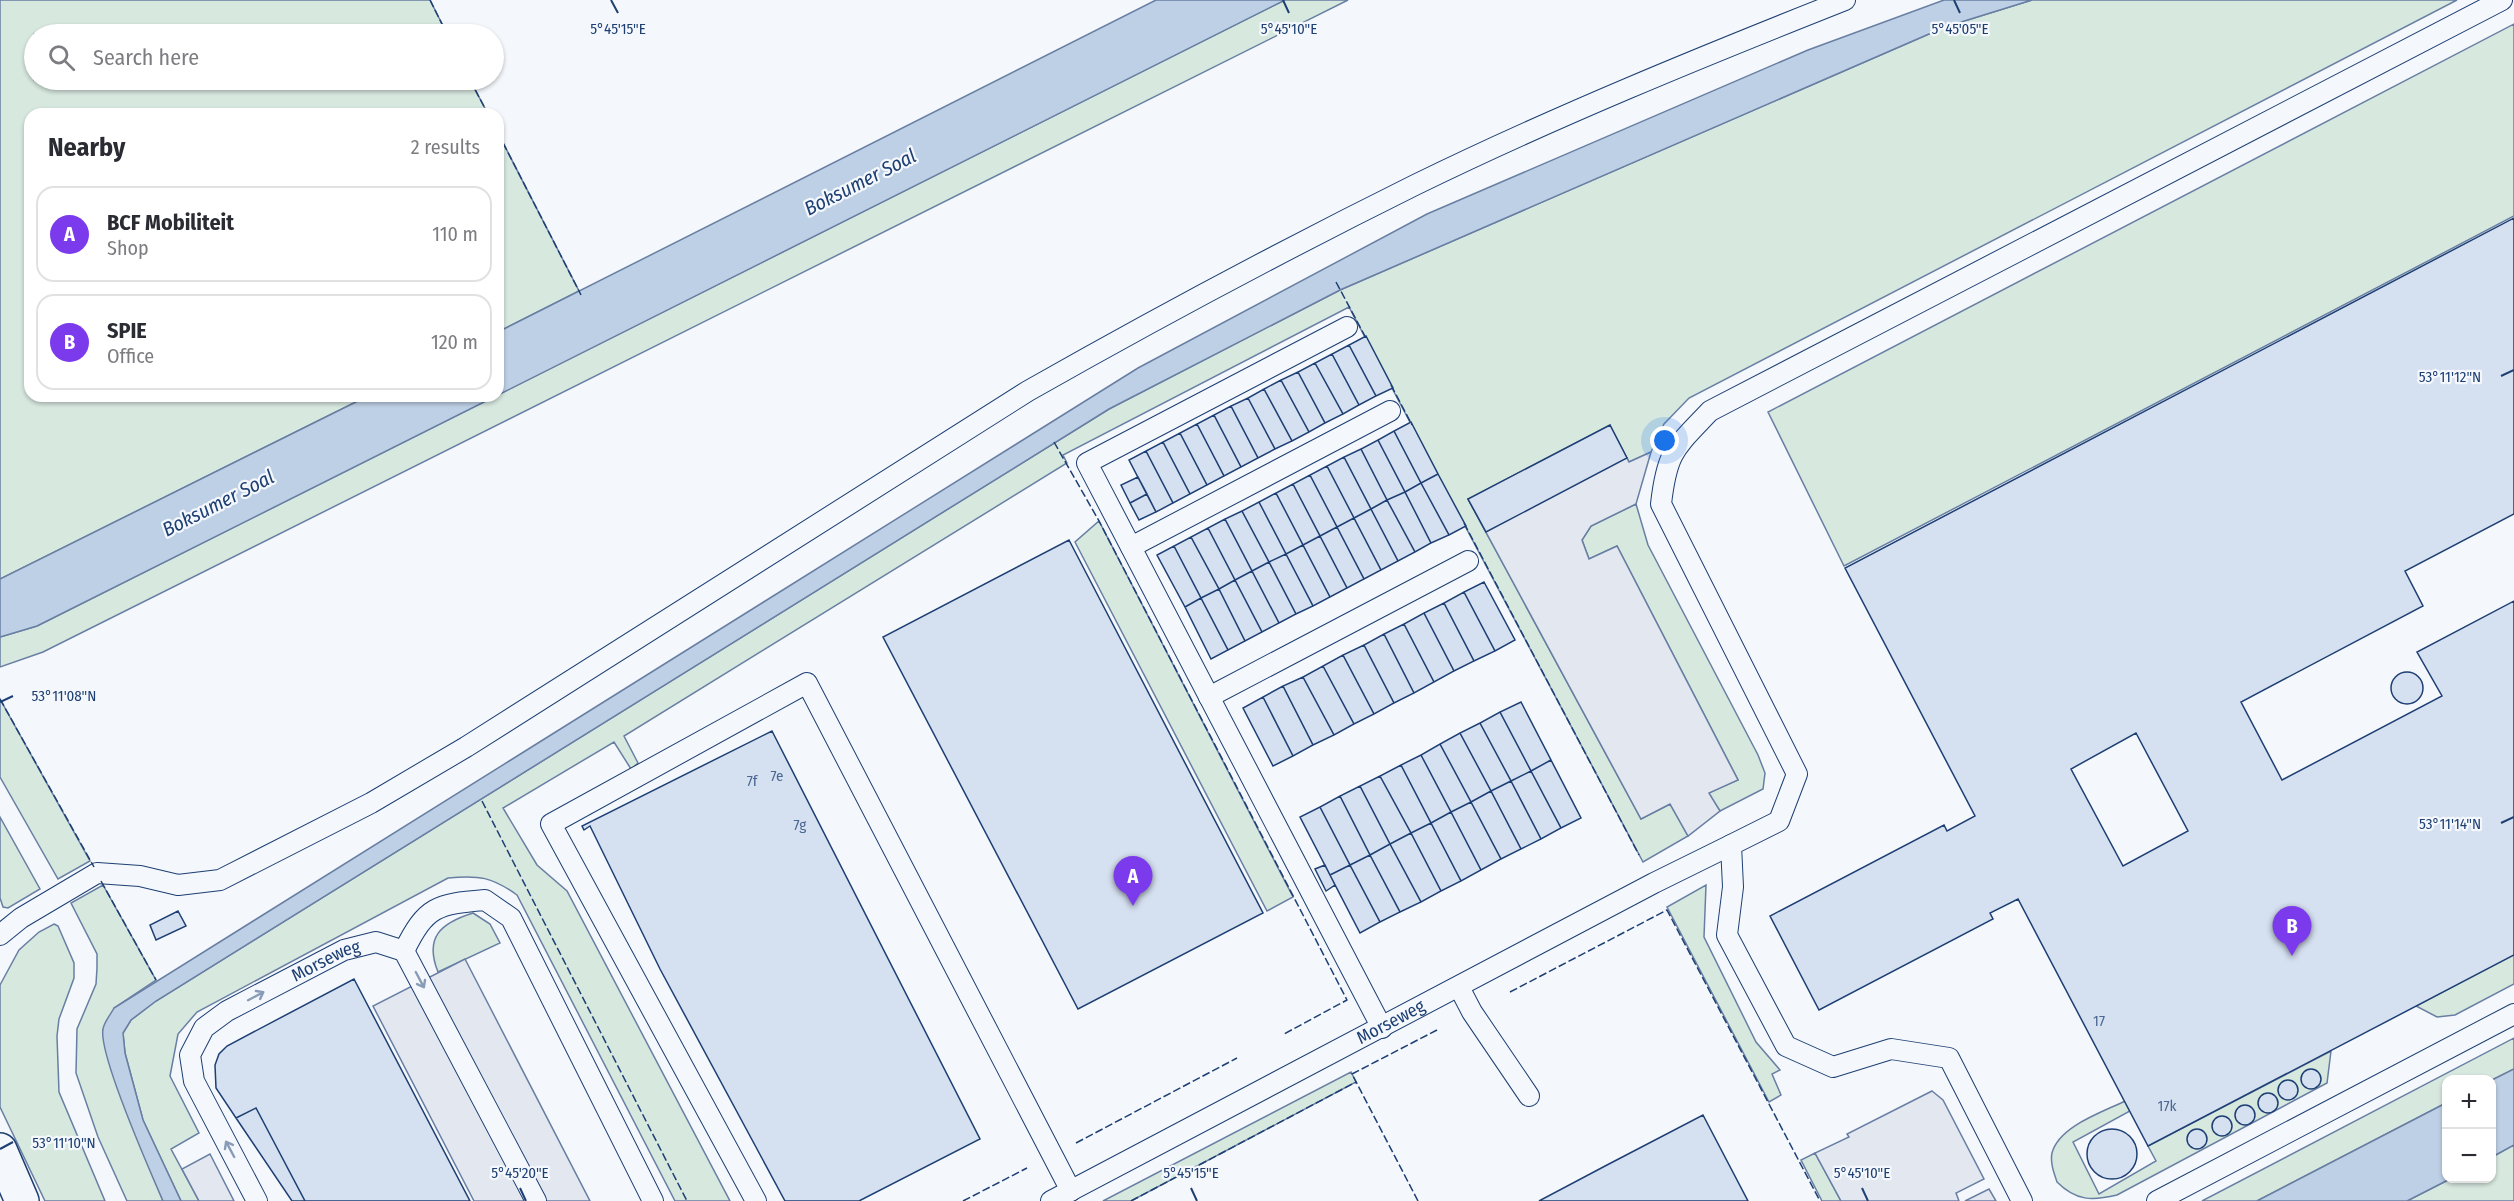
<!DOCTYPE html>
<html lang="en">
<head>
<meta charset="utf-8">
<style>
  body { margin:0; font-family:"Fira Sans Condensed",sans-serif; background:#f7f7f7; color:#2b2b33 }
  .controls { position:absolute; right:18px; bottom:18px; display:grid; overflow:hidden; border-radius:12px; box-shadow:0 2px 4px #0004 }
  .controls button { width:54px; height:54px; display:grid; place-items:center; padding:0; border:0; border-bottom:2px solid #e1e1e2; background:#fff; color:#2b2b33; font:30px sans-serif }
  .you { position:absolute; left:1665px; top:441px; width:21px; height:21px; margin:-15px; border:4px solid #fff; border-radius:50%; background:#1a73e8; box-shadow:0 0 0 9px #1a73e833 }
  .badge { display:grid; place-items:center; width:39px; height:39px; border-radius:50%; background:#7c3aed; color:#fff; font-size:20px; font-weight:700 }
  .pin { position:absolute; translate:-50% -50px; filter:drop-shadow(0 2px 3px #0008) }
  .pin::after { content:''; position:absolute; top:32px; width:21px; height:18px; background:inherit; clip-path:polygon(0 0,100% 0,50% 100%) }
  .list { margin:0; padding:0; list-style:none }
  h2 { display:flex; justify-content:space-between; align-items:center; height:78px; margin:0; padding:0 24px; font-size:26px }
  h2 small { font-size:20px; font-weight:400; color:#7c7c81 }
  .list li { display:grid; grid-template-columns:39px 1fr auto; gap:18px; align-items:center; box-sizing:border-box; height:96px; margin:0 12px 12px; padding:0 12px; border:2px solid #e1e1e2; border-radius:18px }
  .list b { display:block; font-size:22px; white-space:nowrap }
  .list p { margin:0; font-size:20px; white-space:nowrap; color:#7c7c81 }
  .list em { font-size:20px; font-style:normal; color:#7c7c81 }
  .icon { flex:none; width:33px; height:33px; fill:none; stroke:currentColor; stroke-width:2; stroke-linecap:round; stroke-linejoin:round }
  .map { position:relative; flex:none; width:2514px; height:1201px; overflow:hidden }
  .search { position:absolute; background:#fff; box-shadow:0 2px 4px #0004; left:24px; top:24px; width:480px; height:66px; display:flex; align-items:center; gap:15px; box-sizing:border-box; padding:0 21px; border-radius:33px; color:#7c7c81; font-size:22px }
  .panel { position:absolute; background:#fff; box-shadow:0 2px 4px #0004; left:24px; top:108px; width:480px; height:294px; border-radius:18px }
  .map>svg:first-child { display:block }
  .green { fill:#d7e8df; stroke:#687fa3; stroke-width:1.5 }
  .parking { fill:#e3e8f0; stroke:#687fa3; stroke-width:1.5 }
  .water { fill:#bed0e5; stroke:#687fa3; stroke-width:1.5 }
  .building { fill:#d5e0f0; stroke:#1d3f73; stroke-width:1.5; fill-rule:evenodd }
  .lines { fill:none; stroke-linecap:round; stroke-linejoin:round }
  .service-casing { stroke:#1d3f73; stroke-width:22 }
  .tertiary-casing { stroke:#1d3f73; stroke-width:36 }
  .service { stroke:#f4f7fb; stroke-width:20 }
  .tertiary { stroke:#f4f7fb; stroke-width:33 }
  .fence { stroke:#1d3f73; stroke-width:1.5; stroke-dasharray:8 3; stroke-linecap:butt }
  .oneway { stroke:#889bb7 }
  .ticks { fill:none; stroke:#1d3f73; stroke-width:2 }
  .labels { text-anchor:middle; stroke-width:4.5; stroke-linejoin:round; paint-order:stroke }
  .number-label { font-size:15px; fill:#4b6792 }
  .street-label { font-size:18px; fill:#1d3f73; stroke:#f4f7fb }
  .water-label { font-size:20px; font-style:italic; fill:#1d3f73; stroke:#f4f7fb }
  .ticks-label { font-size:15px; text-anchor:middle; fill:#1d3f73; stroke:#f4f7fb; stroke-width:4.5; stroke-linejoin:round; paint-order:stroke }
</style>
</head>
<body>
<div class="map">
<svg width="2514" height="1201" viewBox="0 0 2514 1201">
  <rect width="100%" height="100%" fill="#f4f7fb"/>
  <path class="green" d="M 0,0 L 430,0 L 447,34 L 34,34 L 34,80 L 470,80 L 488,114 L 30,114 L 30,396 L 368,396 L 0,579 Z
    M 1285,0 L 1348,0 L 43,652 L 0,667 L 0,637 L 37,626 Z
    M 2032,0 L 2457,0 L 1689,398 L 1664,424 L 1651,452 L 1629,462 L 1627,458 L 1468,499 L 1641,819 L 1670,804 L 1688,836 L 1643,862 L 1349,307 L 1063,455 L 1067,463 L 624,736 L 638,763 L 631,769 L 614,742 L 503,808 L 537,865 L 567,891 L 730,1201 L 675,1201 L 517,895 C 492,877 479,875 448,878 L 197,1012 L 178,1034 L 170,1076 L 199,1133 L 171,1149 L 199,1201 L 181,1201 L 143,1120 L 125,1053 L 123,1033 L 131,1020 L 156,1001 L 1109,409 L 1340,290 L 1945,27 Z
    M 2514,24 L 2514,216 L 1844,566 L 1768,412 Z
    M 498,133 L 579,291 L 498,332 Z
    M 1636,504 L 1648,545 L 1758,755 L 1765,773 L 1763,789 L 1720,811 L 1708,793 L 1738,780 L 1617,546 L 1589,559 L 1582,540 L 1591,526 Z
    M 1099,521 L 1293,897 L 1267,911 L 1075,542 Z
    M 0,699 L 90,861 L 58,879 L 0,777 Z
    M 0,817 L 40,889 L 8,908 L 3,907 L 0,898 Z
    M 103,885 L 156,980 L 114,1008 L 128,1116 L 163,1201 L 127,1201 L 98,1137 L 76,1073 L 77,1029 L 96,984 L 97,968 L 97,954 L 71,903 Z
    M 1706,885 L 1704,937 L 1756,1042 L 1780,1070 L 1772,1074 L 1781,1095 L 1769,1102 L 1667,907 Z
    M 473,913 L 490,924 L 500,943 L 438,972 C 424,937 441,923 473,913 Z
    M 54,924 L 58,926 L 74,963 L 74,978 L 59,1019 L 57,1036 L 59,1092 L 105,1201 L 45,1201 L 0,1107 L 0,985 L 19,950 L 39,932 Z
    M 2514,954 L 2514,984 L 2455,1015 L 2437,1017 L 2416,1006 Z
    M 2514,1038 L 2514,1069 L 2492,1080 L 2446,1080 L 2446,1103 L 2257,1201 L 2202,1201 Z
    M 2331,1051 L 2327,1083 L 2117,1195 C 2092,1201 2076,1201 2057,1182 C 2054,1173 2050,1163 2052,1153 C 2059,1126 2103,1112 2125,1101 L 2130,1111 L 2073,1142 L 2099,1194 L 2156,1161 L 2148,1146 Z
    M 1351,1072 L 1356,1082 L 1131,1201 L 1103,1201 Z
    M 2514,1145 L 2514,1201 L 2407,1201 L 2450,1179 L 2492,1178 L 2492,1157 Z
    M 1815,1153 L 1841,1201 L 1822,1201 L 1801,1160 Z"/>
  <path class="parking" d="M 1610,425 L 1629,462 L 1651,452 L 1636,504 L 1591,526 L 1582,540 L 1589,559 L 1617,546 L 1738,780 L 1709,793 L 1720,811 L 1688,836 L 1670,804 L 1641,819 L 1468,499 Z
    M 465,959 L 590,1201 L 474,1201 L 373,1006 Z
    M 1932,1091 L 1943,1100 L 1984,1179 L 1956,1193 L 1959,1201 L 1841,1201 L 1815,1153 L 1849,1137 L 1847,1134 Z
    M 210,1154 L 234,1201 L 199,1201 L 182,1169 Z
    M 1989,1189 L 1996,1201 L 1965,1201 Z"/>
  <path class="water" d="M 1156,0 L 1285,0 L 498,395 L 498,332 Z
    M 1944,0 L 2032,0 L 1945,27 L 1340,290 L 1109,409 L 156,1001 L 131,1020 L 123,1033 L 125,1053 L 143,1120 L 181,1201 L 163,1201 C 150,1171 98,1054 103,1029 C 104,1022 111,1014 114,1008 L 1138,368 L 1427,214 L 1808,50 Z
    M 368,396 L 496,396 L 37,626 L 0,637 L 0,579 Z
    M 2514,1069 L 2514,1145 L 2492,1157 L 2492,1080 Z
    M 2446,1103 L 2446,1178 L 2450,1179 L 2407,1201 L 2257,1201 Z"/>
  <path class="building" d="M 2514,218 L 2514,514 L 2405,571 L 2423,606 L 2241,702 L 2282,780 L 2442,696 L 2417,652 L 2514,601 L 2514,955 L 2148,1146 L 2018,899 L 1990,913 L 1993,919 L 1819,1010 L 1770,916 L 1944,825 L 1947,831 L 1975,816 L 1845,568 ZM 2136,733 L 2188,831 L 2123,866 L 2071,769 Z
    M 1366,336 L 1393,388 L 1376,396 L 1349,345 Z
    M 1349,345 L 1376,396 L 1359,405 L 1332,354 Z
    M 1332,354 L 1359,405 L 1343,414 L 1315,363 Z
    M 1315,363 L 1343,414 L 1325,423 L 1298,372 Z
    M 1298,372 L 1325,423 L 1309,432 L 1281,380 Z
    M 1281,380 L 1309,432 L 1292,441 L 1264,389 Z
    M 1264,389 L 1292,441 L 1275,449 L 1248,398 Z
    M 1248,398 L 1275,449 L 1258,458 L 1231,406 Z
    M 1231,406 L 1258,458 L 1241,467 L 1214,415 Z
    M 1214,415 L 1241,467 L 1224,476 L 1197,424 Z
    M 1411,422 L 1438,474 L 1421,483 L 1394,431 Z
    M 1197,424 L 1224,476 L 1207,485 L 1180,433 Z
    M 1610,425 L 1627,458 L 1486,532 L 1468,499 Z
    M 1394,431 L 1421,483 L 1405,492 L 1378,440 Z
    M 1180,433 L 1207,485 L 1190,494 L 1163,442 Z
    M 1378,440 L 1405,492 L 1387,500 L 1361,449 Z
    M 1163,442 L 1190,494 L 1173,503 L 1146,451 Z
    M 1361,449 L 1387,500 L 1371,509 L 1344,457 Z
    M 1146,451 L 1173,503 L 1156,512 L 1129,460 Z
    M 1344,457 L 1371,509 L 1354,518 L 1327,466 Z
    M 1327,466 L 1354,518 L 1337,527 L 1310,475 Z
    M 1438,474 L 1466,526 L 1449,535 L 1421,483 Z
    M 1310,475 L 1337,527 L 1320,536 L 1293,484 Z
    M 1138,477 L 1147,494 L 1130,503 L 1121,485 Z
    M 1421,483 L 1449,535 L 1431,543 L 1405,492 Z
    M 1293,484 L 1320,536 L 1303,545 L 1276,493 Z
    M 1405,492 L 1431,543 L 1415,552 L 1387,500 Z
    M 1276,493 L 1303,545 L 1286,554 L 1259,502 Z
    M 1147,494 L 1156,512 L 1139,520 L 1130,503 Z
    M 1387,500 L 1415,552 L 1398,561 L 1371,509 Z
    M 1259,502 L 1286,554 L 1269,562 L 1242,511 Z
    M 1371,509 L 1398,561 L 1381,570 L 1354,518 Z
    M 1242,511 L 1269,562 L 1252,571 L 1225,519 Z
    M 1354,518 L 1381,570 L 1364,579 L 1337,527 Z
    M 1225,519 L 1252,571 L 1235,580 L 1208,528 Z
    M 1337,527 L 1364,579 L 1347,588 L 1320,536 Z
    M 1208,528 L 1235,580 L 1219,589 L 1191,537 Z
    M 1320,536 L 1347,588 L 1330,597 L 1303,545 Z
    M 1191,537 L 1219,589 L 1201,598 L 1174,546 Z
    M 1069,540 L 1263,913 L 1078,1009 L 883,637 Z
    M 1303,545 L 1330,597 L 1313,606 L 1286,554 Z
    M 1174,546 L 1201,598 L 1185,607 L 1157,555 Z
    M 1286,554 L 1313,606 L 1296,614 L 1269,562 Z
    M 1269,562 L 1296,614 L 1279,623 L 1252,571 Z
    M 1252,571 L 1279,623 L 1262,632 L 1235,580 Z
    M 1235,580 L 1262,632 L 1245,641 L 1219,589 Z
    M 1484,582 L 1515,640 L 1495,651 L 1464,592 Z
    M 1219,589 L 1245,641 L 1228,650 L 1201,598 Z
    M 1464,592 L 1495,651 L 1474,661 L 1444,603 Z
    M 1201,598 L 1228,650 L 1211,659 L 1185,607 Z
    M 1444,603 L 1474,661 L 1454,671 L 1424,613 Z
    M 1424,613 L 1454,671 L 1434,682 L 1404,624 Z
    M 1404,624 L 1434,682 L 1414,693 L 1384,634 Z
    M 1384,634 L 1414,693 L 1394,703 L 1364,645 Z
    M 1364,645 L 1394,703 L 1374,714 L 1343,655 Z
    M 1343,655 L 1374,714 L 1354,724 L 1323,666 Z
    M 1323,666 L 1354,724 L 1334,735 L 1303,677 Z
    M2391 688a16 16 0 1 1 32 0a16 16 0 1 1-32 0Z
    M 1303,677 L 1334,735 L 1313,745 L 1283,686 Z
    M 1283,686 L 1313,745 L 1293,756 L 1263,697 Z
    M 1263,697 L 1293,756 L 1273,766 L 1243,708 Z
    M 1521,702 L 1551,760 L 1531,771 L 1500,712 Z
    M 1500,712 L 1531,771 L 1511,781 L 1480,723 Z
    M 1480,723 L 1511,781 L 1491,791 L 1460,733 Z
    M 772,731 L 980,1139 L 859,1201 L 785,1201 L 660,969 L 590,826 L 584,830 L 582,826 Z
    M 1460,733 L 1491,791 L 1471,802 L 1440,744 Z
    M 1440,744 L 1471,802 L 1451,812 L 1421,755 Z
    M 1421,755 L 1451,812 L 1431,823 L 1401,765 Z
    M 1551,760 L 1581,818 L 1561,828 L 1531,771 Z
    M 1401,765 L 1431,823 L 1411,833 L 1380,776 Z
    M 1531,771 L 1561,828 L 1541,839 L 1511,781 Z
    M 1380,776 L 1411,833 L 1390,844 L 1360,786 Z
    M 1511,781 L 1541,839 L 1521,849 L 1491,791 Z
    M 1360,786 L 1390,844 L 1370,855 L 1340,796 Z
    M 1491,791 L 1521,849 L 1501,859 L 1471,802 Z
    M 1340,796 L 1370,855 L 1350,865 L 1320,807 Z
    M 1471,802 L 1501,859 L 1481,870 L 1451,812 Z
    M 1320,807 L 1350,865 L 1330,875 L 1300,817 Z
    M 1451,812 L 1481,870 L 1461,881 L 1431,823 Z
    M 1431,823 L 1461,881 L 1441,891 L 1411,833 Z
    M 1411,833 L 1441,891 L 1421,902 L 1390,844 Z
    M 1390,844 L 1421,902 L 1400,912 L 1370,855 Z
    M 1370,855 L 1400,912 L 1380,922 L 1350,865 Z
    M 1325,865 L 1335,885 L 1326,891 L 1315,869 Z
    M 1350,865 L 1380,922 L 1360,933 L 1330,875 Z
    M 178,911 L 186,926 L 156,940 L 150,925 Z
    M 354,979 L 470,1201 L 305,1201 L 256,1108 L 236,1118 L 216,1088 L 215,1065 L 219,1054 L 227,1046 Z
    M2301 1079a10 10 0 1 1 20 0a10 10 0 1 1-20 0Z
    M2278 1090a10 10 0 1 1 20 0a10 10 0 1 1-20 0Z
    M2258 1103a10 10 0 1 1 20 0a10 10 0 1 1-20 0Z
    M2235 1115a10 10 0 1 1 20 0a10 10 0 1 1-20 0Z
    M 256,1108 L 305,1201 L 292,1201 L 236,1118 Z
    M 1703,1115 L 1748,1201 L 1539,1201 L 1607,1165 Z
    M2212 1126a10 10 0 1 1 20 0a10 10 0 1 1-20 0Z
    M2187 1139a10 10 0 1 1 20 0a10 10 0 1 1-20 0Z
    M2087 1154a25 25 0 1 1 50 0a25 25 0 1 1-50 0Z"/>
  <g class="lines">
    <defs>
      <g id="service">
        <path d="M 1347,327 L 1087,463 L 1382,1028"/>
        <path d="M 1131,547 L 1390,411"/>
        <path d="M 1209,697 L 1468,561"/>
        <path d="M 0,935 L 21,918 L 97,873 L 140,876 L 178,885 L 220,880 L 371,803 L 466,747 L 1028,391 C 1155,319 1284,250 1415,185 C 1554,117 1701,57 1845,0"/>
        <path d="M 404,951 C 426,906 437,904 485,900 L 511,918 L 653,1201"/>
        <path d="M 1459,987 L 1472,1012 L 1529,1096"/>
        <path id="s1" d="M 257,1201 L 194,1081 L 190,1055 L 204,1028 L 227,1011 L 344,950 L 376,942 L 404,951 L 536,1201"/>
        <path d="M 756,1201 L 551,824 L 807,683 L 1071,1191"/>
        <path id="s2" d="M 1051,1201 L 1654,883 L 1731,845"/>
        <path d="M 2022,1201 L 1949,1058 L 1891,1049 L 1833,1067 L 1786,1046 L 1727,935 L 1733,887 L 1731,845 L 1779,821 L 1797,774 L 1661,504 C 1667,451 1675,448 1710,411 L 2502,0"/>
        <path d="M 2157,1201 L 2514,1014"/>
      </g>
      <path id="tertiary" d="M 0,1150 L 22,1201"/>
    </defs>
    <use href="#service" class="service-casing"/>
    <use href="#tertiary" class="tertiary-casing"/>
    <use href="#service" class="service"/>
    <use href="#tertiary" class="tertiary"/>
    <path class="fence" d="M 430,0 L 447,34
      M 470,80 L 488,114
      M 498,133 L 581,295
      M 1336,282 L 1367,340
      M 1391,385 L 1412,425
      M 1054,442 L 1099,521 L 1347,1000 L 1284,1034
      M 1464,523 L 1639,855
      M 0,699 L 94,867
      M 482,801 L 687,1201
      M 101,881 L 156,980
      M 1510,992 L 1667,910 L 1820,1201
      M 1076,1143 L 1237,1058
      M 963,1201 L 1027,1168
      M 1131,1201 L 1356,1082
      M 1418,1201 L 1352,1074 L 1437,1030"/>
  </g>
  <defs><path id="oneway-shaft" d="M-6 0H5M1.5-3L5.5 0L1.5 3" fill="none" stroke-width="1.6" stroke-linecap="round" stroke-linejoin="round" transform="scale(1.5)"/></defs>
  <g class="oneway">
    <use href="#oneway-shaft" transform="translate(420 980) rotate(62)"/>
    <use href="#oneway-shaft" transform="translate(256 996) rotate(-28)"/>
    <use href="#oneway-shaft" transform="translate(230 1149) rotate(-118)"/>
  </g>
  <path class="ticks" d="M 611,0 L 618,13M 1283,0 L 1289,13M 1954,0 L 1960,13M 2501,376 L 2514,370M 0,702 L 13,696M 2501,823 L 2514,817M 0,1149 L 13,1142M 520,1188 L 526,1201M 1191,1188 L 1197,1201M 1862,1188 L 1868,1201"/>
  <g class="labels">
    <g class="number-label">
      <text x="777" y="781">7e</text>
      <text x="752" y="786">7f</text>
      <text x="800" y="830">7g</text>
      <text x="2099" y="1026">17</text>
      <text x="2167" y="1111">17k</text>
    </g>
    <g class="street-label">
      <text dy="6" stroke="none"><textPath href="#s1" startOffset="332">Morseweg</textPath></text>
      <text dy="6" stroke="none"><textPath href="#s2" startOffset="384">Morseweg</textPath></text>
    </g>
    <g class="water-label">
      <text transform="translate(860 182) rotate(-27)" y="7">Boksumer Soal</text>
      <text transform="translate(218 503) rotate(-27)" y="7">Boksumer Soal</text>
    </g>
  </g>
  <g class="ticks-label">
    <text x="618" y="34">5°45'15"E</text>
    <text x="1289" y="34">5°45'10"E</text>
    <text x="1960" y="34">5°45'05"E</text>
    <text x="2450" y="382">53°11'12"N</text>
    <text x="64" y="701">53°11'08"N</text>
    <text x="2450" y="829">53°11'14"N</text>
    <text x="64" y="1148">53°11'10"N</text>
    <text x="520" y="1178">5°45'20"E</text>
    <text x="1191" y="1178">5°45'15"E</text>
    <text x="1862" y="1178">5°45'10"E</text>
  </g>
</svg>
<div class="controls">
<button>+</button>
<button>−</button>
</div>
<div class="you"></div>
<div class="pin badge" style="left:1133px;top:906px">A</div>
<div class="pin badge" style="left:2292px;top:956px">B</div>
<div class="search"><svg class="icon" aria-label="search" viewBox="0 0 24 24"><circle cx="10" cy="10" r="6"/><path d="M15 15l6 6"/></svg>Search here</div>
<section class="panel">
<h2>Nearby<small>2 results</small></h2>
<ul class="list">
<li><span class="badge">A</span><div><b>BCF Mobiliteit</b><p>Shop</p></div><em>110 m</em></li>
<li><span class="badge">B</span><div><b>SPIE</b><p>Office</p></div><em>120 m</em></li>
</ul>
</section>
</div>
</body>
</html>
